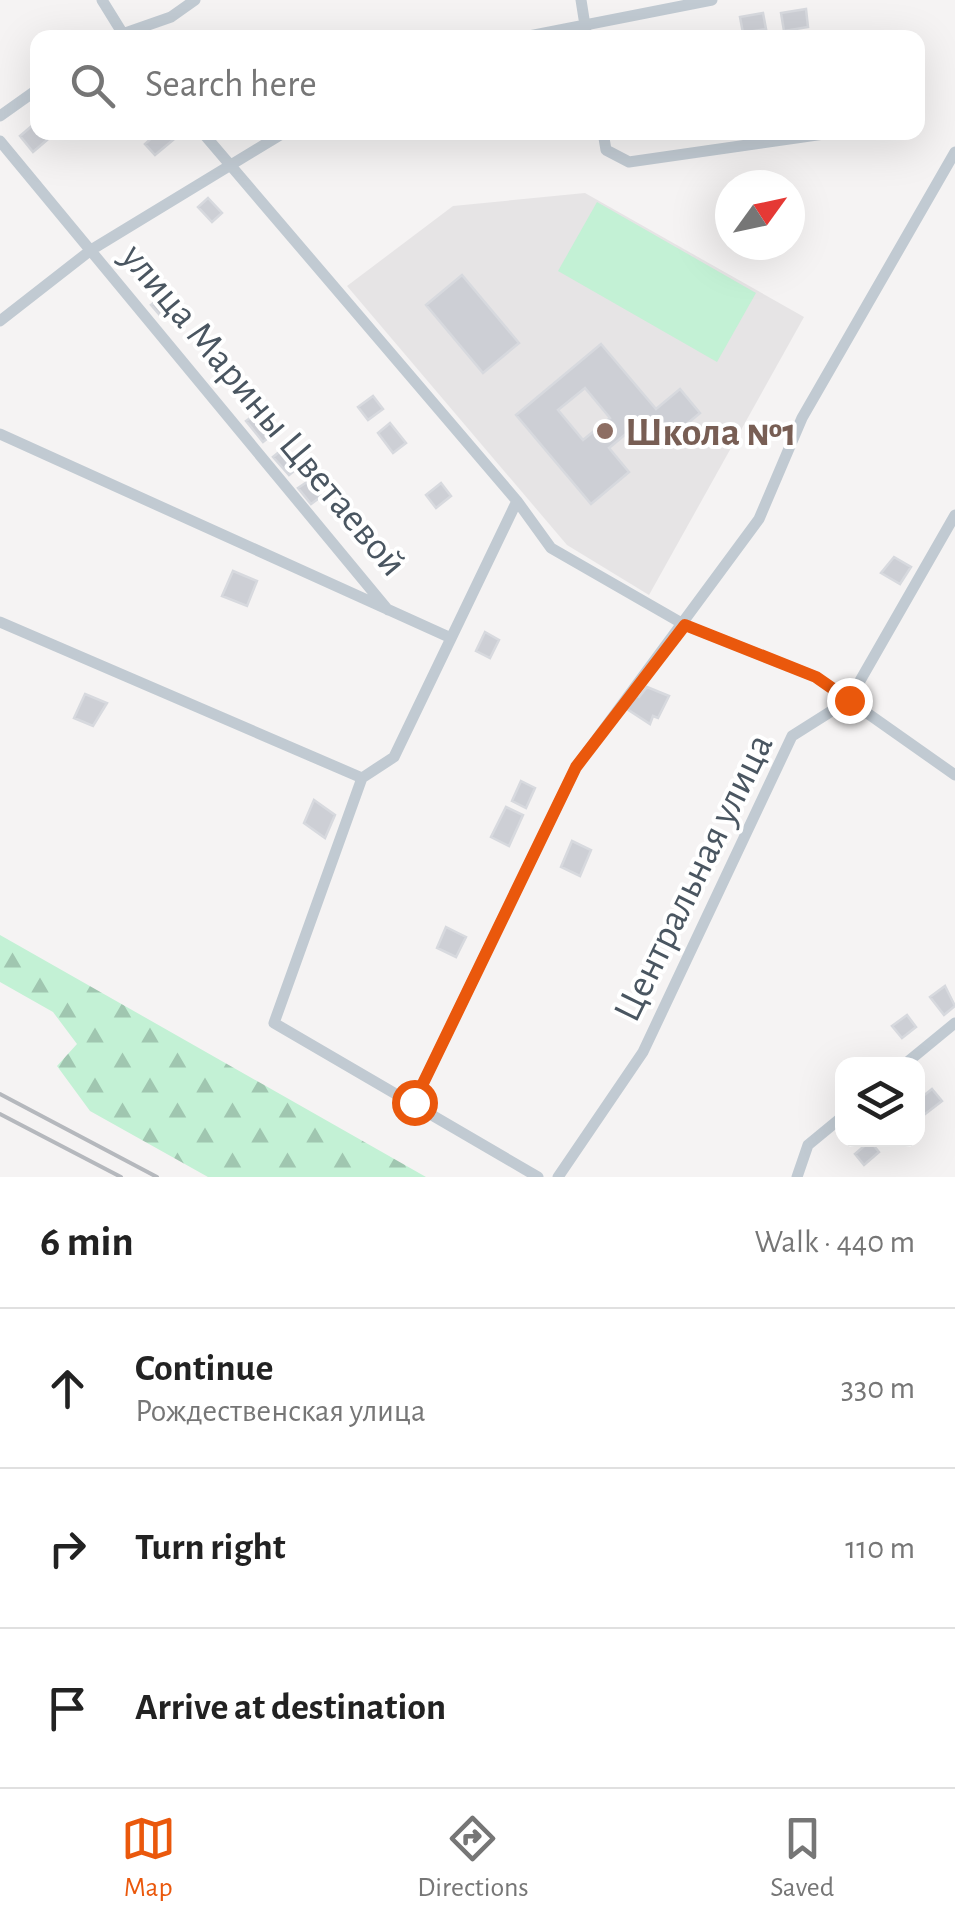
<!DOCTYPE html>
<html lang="en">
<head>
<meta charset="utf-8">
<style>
  body { margin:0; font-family:"Alegreya Sans",sans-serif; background:#f6f6f6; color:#222 }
  .controls { position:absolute; right:30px; bottom:30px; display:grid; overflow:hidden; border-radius:20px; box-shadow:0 10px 40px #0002 }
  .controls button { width:90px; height:90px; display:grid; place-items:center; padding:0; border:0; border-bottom:2px solid #e0e0e0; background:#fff; color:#222; font:50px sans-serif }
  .compass { position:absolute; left:715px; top:170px; width:90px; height:90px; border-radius:50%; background:#fff; box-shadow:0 10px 40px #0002; rotate:57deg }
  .stop { position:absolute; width:30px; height:30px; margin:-22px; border:8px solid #ea580c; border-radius:50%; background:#fff }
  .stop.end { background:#ea580c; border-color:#fff; box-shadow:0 2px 10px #0008 }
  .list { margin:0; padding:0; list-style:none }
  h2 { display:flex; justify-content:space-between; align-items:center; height:130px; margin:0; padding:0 40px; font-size:42px }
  h2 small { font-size:32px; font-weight:400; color:#767676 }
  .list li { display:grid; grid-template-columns:65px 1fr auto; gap:30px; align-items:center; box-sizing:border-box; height:160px; padding:0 40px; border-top:2px solid #e0e0e0 }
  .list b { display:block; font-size:38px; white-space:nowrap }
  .list p { margin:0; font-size:32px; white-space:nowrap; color:#767676 }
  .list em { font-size:32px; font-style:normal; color:#767676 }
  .icon { flex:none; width:55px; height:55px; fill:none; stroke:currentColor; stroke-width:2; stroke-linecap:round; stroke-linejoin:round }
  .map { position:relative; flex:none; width:955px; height:1177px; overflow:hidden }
  .search { position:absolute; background:#fff; box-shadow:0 10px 40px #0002; left:30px; right:30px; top:30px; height:110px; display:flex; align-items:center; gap:25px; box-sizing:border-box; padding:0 35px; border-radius:20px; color:#767676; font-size:38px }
  .sheet { height:610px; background:#fff }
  nav { display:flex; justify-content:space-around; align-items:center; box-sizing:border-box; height:140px; border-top:2px solid #e0e0e0; background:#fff; font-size:28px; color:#767676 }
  nav a { display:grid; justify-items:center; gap:5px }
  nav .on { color:#ea580c }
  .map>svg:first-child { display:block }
  .education { fill:#e6e4e5 }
  .green { fill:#c3f1d5 }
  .forest { fill:url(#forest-firs) }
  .building { fill:#cdcfd5; stroke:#d7d9de; stroke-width:2.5; fill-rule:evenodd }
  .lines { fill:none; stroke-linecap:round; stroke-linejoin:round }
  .minor { stroke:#c1cad2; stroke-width:11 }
  .rail { stroke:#b5b8bd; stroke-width:4 }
  .route { stroke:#ea580c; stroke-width:12 }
  .education-dot { fill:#8d6e63; stroke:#fff; stroke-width:4 }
  .labels { text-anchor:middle; stroke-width:8; stroke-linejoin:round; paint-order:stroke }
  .street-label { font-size:40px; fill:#4a5661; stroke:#fff }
  .education-label { font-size:40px; font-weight:bold; fill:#785e54; stroke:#fff; text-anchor:start }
</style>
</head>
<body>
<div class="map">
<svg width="955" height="1177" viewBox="0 0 955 1177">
  <defs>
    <pattern id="forest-firs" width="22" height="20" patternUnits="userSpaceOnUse" patternTransform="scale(2.5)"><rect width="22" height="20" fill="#c3f1d5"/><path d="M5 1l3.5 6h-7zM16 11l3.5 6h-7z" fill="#a0c6b0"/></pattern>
  </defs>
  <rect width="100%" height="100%" fill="#f5f3f3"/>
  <path class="education" d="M 585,193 L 804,317 L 649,595 L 567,545 L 347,286 L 453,206 Z"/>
  <path class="green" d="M 597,202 L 756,293 L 717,362 L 558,271 Z"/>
  <path class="forest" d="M 0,935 L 426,1177 L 208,1177 L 90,1111 L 57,1066 L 77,1044 L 53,1012 L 0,982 Z"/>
  <path class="building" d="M 806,9 L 808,27 L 784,31 L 781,13 Z
    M 763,13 L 766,29 L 743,33 L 740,17 Z
    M 34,124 L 47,140 L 33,152 L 20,136 Z
    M 158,132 L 167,132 L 173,140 L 155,155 L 145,144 Z
    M 208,198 L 222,213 L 212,222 L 198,207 Z
    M 462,275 L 519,343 L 483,373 L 426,305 Z
    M 161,297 L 174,312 L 164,320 L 151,305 Z
    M 601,344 L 656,409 L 680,389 L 700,413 L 659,447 L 639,423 L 609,448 L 629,472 L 591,504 L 516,415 ZM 585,388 L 610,418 L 583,440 L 558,410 Z
    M 373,396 L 383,409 L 368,420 L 358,407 Z
    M 257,413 L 273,434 L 263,442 L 246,421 Z
    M 390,423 L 406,443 L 393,453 L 378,433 Z
    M 284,448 L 299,467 L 289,475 L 273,457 Z
    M 310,480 L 322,496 L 311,504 L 298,488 Z
    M 441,483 L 451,496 L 436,508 L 426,495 Z
    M 894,557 L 911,567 L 900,584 L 881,573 Z
    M 233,571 L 257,581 L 247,606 L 222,596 Z
    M 485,632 L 499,640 L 490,658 L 476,651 Z
    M 647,687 L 669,696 L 658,718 L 653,716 L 650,724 L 627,709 L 634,695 L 639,697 Z
    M 85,694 L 107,703 L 93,726 L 74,718 Z
    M 521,781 L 535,788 L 526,808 L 512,801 Z
    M 314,800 L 335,815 L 325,838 L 304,823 Z
    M 506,807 L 523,815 L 509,846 L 491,837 Z
    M 572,841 L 591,850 L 580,876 L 561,867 Z
    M 446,927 L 466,937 L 456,957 L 437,948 Z
    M 945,986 L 955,1006 L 944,1015 L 930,997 Z
    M 907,1015 L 916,1027 L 902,1038 L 892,1026 Z
    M 932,1089 L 942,1101 L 920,1118 L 918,1100 Z
    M 870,1141 L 879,1152 L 864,1165 L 855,1154 Z"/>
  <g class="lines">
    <path class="minor" d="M 102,0 L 123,34
      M 581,0 L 587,38
      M 111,38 L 171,17 L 195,0
      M 519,38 L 712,0
      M 0,116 L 38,89
      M 603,132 L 606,150 L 629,162 L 838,132
      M 0,141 L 388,610
      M 0,321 L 91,250 L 285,132
      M 0,434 L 451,638
      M 517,501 L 551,548 L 685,625 L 816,677 L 955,775
      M 0,622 L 362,778 L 394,757 L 517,501 L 202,132
      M 362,778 L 274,1023 L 538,1177
      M 905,1064 L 955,1023
      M 414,1102 L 576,767 L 759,519 L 802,418 L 955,152
      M 558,1177 L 643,1052 L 792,736 L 849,700 L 955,515
      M 797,1177 L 808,1145 L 842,1117"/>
    <path class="rail" d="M 0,1094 L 157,1177
      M 0,1114 L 121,1177"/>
  </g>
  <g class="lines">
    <path class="route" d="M 414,1102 L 576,767 L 685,625 L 816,677 L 849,700"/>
  </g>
  <circle class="education-dot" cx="605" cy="431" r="10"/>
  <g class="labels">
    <g class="street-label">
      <text transform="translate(265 409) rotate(50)" y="14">улица Марины Цветаевой</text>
      <text transform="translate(692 877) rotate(-64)" y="14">Центральная улица</text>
    </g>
    <g class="education-label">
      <text x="625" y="445">Школа №1</text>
    </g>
  </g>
</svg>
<div class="controls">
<button><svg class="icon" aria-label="layers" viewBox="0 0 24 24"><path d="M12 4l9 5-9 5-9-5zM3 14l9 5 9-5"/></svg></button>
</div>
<svg class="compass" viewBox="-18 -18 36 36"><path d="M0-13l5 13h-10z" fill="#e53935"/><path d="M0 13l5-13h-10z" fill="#767676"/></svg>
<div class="stop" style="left:414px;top:1102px"></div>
<div class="stop end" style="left:849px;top:700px"></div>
<div class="search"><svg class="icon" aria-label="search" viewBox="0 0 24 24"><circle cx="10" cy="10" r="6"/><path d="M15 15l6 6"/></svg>Search here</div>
</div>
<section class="sheet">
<h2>6 min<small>Walk · 440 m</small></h2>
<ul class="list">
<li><svg class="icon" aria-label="ahead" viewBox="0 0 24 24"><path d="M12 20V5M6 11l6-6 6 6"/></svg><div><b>Continue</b><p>Рождественская улица</p></div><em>330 m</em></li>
<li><svg class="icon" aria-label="right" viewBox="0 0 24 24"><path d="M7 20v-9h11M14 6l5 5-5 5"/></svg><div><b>Turn right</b></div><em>110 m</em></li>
<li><svg class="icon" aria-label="arrive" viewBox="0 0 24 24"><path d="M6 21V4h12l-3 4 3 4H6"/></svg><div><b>Arrive at destination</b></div></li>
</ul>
</section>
<nav>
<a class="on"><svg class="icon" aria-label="map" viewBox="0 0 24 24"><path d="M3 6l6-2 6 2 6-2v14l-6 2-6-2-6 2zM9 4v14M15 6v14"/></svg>Map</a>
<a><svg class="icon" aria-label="directions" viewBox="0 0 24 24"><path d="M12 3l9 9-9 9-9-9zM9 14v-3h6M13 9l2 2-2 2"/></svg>Directions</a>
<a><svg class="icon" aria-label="saved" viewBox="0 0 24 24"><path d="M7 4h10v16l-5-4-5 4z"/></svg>Saved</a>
</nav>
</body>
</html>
